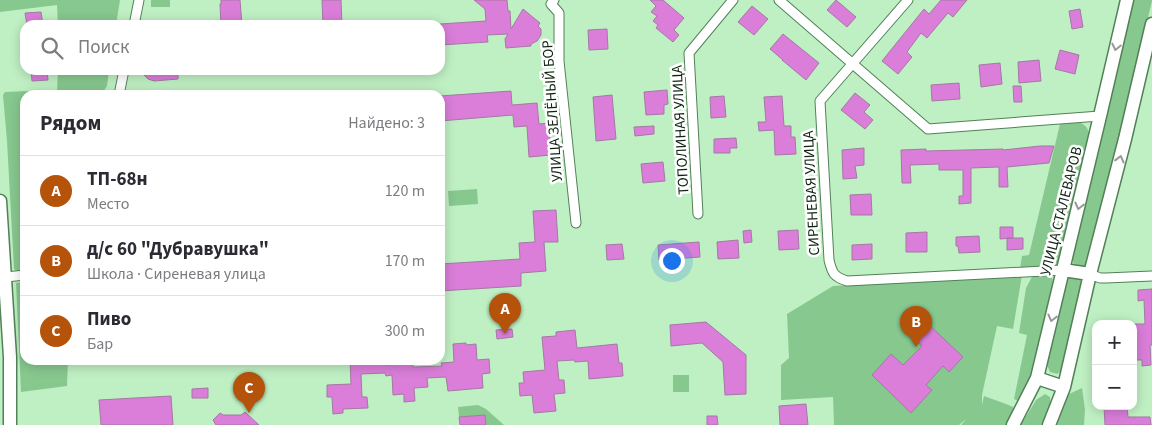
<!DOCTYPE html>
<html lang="ru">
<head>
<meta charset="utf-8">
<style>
  body { margin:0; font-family:"Source Sans 3",sans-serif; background:#f2f2f3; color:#2b2b33 }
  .controls { position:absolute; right:15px; bottom:15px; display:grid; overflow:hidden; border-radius:10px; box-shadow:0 2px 12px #0003 }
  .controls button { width:45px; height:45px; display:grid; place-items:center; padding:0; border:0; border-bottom:1px solid #e1e1e2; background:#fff; color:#2b2b33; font:25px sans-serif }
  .you { position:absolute; left:671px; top:260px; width:18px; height:18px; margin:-12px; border:4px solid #fff; border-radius:50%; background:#1a73e8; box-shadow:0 0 0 8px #1a73e833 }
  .badge { display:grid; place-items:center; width:32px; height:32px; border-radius:50%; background:#b45309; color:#fff; font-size:16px; font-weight:700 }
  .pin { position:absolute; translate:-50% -41px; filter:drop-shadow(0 1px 2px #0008) }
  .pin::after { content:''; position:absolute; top:26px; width:18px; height:15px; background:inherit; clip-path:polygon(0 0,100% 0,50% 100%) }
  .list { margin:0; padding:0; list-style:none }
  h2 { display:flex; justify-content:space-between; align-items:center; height:65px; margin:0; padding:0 20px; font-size:21px }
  h2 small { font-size:16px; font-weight:400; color:#7c7c81 }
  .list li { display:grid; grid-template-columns:32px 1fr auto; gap:15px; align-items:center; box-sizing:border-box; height:70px; padding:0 20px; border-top:1px solid #e1e1e2 }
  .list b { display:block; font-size:19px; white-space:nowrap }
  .list p { margin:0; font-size:16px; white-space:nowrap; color:#7c7c81 }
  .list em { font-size:16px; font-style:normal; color:#7c7c81 }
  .icon { flex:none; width:28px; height:28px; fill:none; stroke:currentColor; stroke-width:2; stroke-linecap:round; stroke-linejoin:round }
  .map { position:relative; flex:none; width:1152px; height:425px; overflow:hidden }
  .search { position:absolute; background:#fff; box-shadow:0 2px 12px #0003; left:20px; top:20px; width:425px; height:55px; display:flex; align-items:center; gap:12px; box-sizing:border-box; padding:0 18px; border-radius:15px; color:#7c7c81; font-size:19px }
  .panel { position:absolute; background:#fff; box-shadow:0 2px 12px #0003; left:20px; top:90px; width:425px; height:275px; border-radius:15px }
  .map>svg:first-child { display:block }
  .green { fill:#87c88f }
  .building { fill:#da7ed9; stroke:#a479a3 }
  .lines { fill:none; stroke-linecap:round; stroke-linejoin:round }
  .street-casing { stroke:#528058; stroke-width:11 }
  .secondary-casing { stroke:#528058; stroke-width:15 }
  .street { stroke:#fff; stroke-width:9 }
  .secondary { stroke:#fff; stroke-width:12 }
  .oneway { stroke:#949c95 }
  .labels { text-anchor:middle; stroke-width:5; stroke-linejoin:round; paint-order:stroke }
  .street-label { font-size:15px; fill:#112414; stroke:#fff }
</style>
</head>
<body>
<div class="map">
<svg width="1152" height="425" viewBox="0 0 1152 425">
  <rect width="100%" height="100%" fill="#bff0c3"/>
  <path class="green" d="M 0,0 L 120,0 L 116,25 L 58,25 L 57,5 L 0,12 Z
    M 151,0 L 170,0 L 170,7 L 151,7 Z
    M 1134,0 L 1152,0 L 1152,1 L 1089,262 L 1083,268 L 1075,267 L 1072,259 Z
    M 58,70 L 109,70 L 107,86 L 101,95 L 25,95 L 25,272 L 19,272 L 14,269 L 7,141 L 3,95 L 5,92 L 50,90 L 57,92 Z
    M 1076,122 C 1084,123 1088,127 1089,134 L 1057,265 L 1053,267 L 1020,269 L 1022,256 L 1029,255 L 1060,124 Z
    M 477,189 L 478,204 L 449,206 L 448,191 Z
    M 1050,274 L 1052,277 L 1053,283 C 1048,304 1033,391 1018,401 L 1014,399 L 1027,335 L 1019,333 L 1026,288 L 1033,275 Z
    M 1022,275 L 1013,329 L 997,326 L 982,395 L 982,405 L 984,396 L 1006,404 L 1013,407 L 1014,414 L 1007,425 L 961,425 L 966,419 L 959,425 L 834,425 L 833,397 L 781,400 L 781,365 L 789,358 L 787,314 L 833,286 Z
    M 1079,276 L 1083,280 L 1063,370 L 1057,374 L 1050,372 L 1047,365 L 1067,277 Z
    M 25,282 L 25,360 L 68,360 L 67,386 L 21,392 L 16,283 Z
    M 673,375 L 689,375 L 689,392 L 673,392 Z
    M 1082,388 L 1085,410 L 1084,425 L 1057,425 L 1069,394 Z
    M 1045,394 L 1050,397 L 1051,408 L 1043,425 L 1021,425 L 1036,400 Z
    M 478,405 L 486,409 L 504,425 L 486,425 L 485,415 L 459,417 L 458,407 Z"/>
  <path class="building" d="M 221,0 L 240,0 L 242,25 L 221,25 L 220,4 L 221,4 Z
    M 322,0 L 341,0 L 342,25 L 323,25 Z
    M 474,0 L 507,0 L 508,11 L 510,11 L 511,29 L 523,9 L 540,23 L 538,26 L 541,29 L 541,35 L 537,41 L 531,44 L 531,46 L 506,48 L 505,39 L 508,34 L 487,35 L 488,42 L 440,45 L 440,24 L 486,21 L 485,9 Z
    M 650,0 L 663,0 L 684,18 L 674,30 L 679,35 L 673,42 L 656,28 L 658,25 L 653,21 L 657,16 L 651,12 L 656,6 Z
    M 836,0 L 856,17 L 847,27 L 827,10 Z
    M 941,0 L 967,0 L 953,17 L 948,13 L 927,38 L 921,33 L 907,52 L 912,57 L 898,74 L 882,61 L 924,9 L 929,14 Z
    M 752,6 L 768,19 L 754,35 L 738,22 Z
    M 1080,9 L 1083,27 L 1072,29 L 1069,11 Z
    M 41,12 L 43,25 L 27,25 L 25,13 Z
    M 607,29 L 608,49 L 589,50 L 588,30 Z
    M 783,34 L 819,63 L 806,80 L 782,60 L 783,60 L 770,49 Z
    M 1060,50 L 1079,55 L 1075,74 L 1055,69 Z
    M 1039,60 L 1041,81 L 1019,83 L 1018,62 Z
    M 1000,63 L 1002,84 L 981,87 L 979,65 Z
    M 31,70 L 47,70 L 48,80 L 32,81 Z
    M 147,70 L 178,70 L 178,79 L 154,81 L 148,79 L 140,71 Z
    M 959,83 L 960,99 L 932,101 L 931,85 Z
    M 1013,86 L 1021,86 L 1022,102 L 1014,102 Z
    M 667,90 L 668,104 L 664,105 L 664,114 L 646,115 L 644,92 Z
    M 511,91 L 512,105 L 537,103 L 539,124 L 549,123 L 551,155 L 529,157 L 527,126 L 514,127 L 513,115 L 440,121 L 440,96 Z
    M 855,93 L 870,105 L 864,112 L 873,120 L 865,129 L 841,110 Z
    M 612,95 L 616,139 L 596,141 L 593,97 Z
    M 724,96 L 726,117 L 711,118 L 710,97 Z
    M 782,96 L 784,126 L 791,126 L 791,137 L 795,137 L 796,154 L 775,155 L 774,130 L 759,131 L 758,122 L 766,122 L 764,97 Z
    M 654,126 L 654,134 L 635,136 L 634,127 Z
    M 736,138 L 737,148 L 730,148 L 730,153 L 714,153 L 714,139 Z
    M 1040,146 L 1054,146 L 1049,163 L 1007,167 L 1008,187 L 999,187 L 999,167 L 971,168 L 971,203 L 959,204 L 959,196 L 963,196 L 963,170 L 939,170 L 939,164 L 910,165 L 911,183 L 902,183 L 901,150 L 926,149 L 926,151 L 1003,149 L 1003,150 Z
    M 864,148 L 864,165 L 855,166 L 857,178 L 843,179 L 842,150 Z
    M 663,162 L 665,181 L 643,183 L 641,164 Z
    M 871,194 L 872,215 L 851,215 L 850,195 Z
    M 556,210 L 558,242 L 544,242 L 546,271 L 521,273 L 521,286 L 440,291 L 440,264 L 520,259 L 519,243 L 535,242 L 533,211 Z
    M 1000,227 L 1013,227 L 1013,238 L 1000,239 Z
    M 751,230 L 752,242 L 744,243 L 743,231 Z
    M 798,230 L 799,249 L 779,250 L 778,231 Z
    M 927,232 L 927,252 L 906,252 L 906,233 Z
    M 979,236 L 980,252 L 959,253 L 958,246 L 956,246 L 956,237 Z
    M 1007,238 L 1023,238 L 1023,249 L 1007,250 Z
    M 738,240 L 739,258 L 718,259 L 717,242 Z
    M 699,242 L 700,257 L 659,260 L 658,245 Z
    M 622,244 L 624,259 L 607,260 L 606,245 Z
    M 872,244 L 872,259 L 852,260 L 852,245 Z
    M 1152,289 L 1152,345 L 1150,345 L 1151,365 L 1142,366 L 1142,360 L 1133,360 L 1133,324 L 1145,324 L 1144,300 L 1138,301 L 1138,290 Z
    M 924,320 L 963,357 L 949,372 L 943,366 L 926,385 L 932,390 L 911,413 L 872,375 L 891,354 L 903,365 L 922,346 L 910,335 Z
    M 706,322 L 746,355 L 746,394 L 725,395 L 723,362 L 702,343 L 671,346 L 670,325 Z
    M 512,329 L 513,337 L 497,339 L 496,330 Z
    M 575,330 L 577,348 L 617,344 L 619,363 L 622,363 L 623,376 L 589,379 L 588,361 L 575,362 L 574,360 L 557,361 L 559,380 L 564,380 L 565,393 L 554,394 L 556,411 L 534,413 L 532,395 L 520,396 L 519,383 L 524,383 L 523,372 L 545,370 L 542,337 L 556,336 L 556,332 Z
    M 466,343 L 466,345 L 476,344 L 477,360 L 489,359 L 490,373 L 482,374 L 483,388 L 448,391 L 446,377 L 427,378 L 428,387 L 414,388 L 415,401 L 404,402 L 404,394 L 393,395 L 392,375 L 386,376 L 385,373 L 361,374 L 362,397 L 367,397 L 368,408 L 343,409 L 343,413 L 333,414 L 332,397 L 327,397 L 327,385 L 351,384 L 350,360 L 380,360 L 381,363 L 387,363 L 387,365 L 402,364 L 402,360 L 413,360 L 413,367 L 442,366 L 441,363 L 454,362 L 453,344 Z
    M 258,385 L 259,395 L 243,396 L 243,386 Z
    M 208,388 L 208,398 L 192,398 L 192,389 Z
    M 171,396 L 173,425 L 101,425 L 99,400 Z
    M 806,404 L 808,425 L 780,425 L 779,406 Z
    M 1104,406 L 1127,406 L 1128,417 L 1150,417 L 1151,425 L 1105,425 Z
    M 245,412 L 259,425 L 216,425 L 213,420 L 220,413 L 223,415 L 241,415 Z
    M 485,415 L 486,425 L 460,425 L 459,417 Z
    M 707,416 L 717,416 L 718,425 L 707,425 Z"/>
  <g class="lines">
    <defs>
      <path id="street" d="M 554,0 L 551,4 L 559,13 L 559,61 L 576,223
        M 779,0 L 928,129 L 1100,116
        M 908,0 L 820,101 L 829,260 C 832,273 834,277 847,281 L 1063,270
        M 134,25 L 139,0
        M 119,95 L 124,70
        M 698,214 L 689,53 L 733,0
        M 1090,274 L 1100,278 L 1106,278 L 1152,276
        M 6,277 L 25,275"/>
      <path id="secondary" d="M 0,201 L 10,357 L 10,425
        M 1063,270 L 1090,274
        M 1037,378 L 1064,387
        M 1013,425 L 1037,378 L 1100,116 L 1127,0
        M 1049,425 L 1064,387 L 1090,274 L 1125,139 L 1152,24"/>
    </defs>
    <use href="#street" class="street-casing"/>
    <use href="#secondary" class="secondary-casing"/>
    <use href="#street" class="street"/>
    <use href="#secondary" class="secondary"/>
  </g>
  <defs><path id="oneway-chevron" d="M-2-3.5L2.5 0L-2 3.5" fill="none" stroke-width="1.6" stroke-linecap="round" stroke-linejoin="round" transform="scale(1.25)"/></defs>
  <g class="oneway">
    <use href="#oneway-chevron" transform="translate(1116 47) rotate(103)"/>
    <use href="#oneway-chevron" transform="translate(1120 159) rotate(-76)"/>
    <use href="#oneway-chevron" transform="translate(1079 206) rotate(104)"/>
    <use href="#oneway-chevron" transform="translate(1052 318) rotate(104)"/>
  </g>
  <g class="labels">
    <g class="street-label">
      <text transform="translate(552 111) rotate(-94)" y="5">УЛИЦА ЗЕЛЁНЫЙ БОР</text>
      <text transform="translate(680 130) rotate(-93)" y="5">ТОПОЛИНАЯ УЛИЦА</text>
      <text transform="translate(811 193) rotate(-93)" y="5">СИРЕНЕВАЯ УЛИЦА</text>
      <text transform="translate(1061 211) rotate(-76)" y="5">УЛИЦА СТАЛЕВАРОВ</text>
    </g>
  </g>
</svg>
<div class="controls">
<button>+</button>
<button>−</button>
</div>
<div class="you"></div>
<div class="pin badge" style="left:505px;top:334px">A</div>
<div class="pin badge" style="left:916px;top:347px">B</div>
<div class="pin badge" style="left:249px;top:413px">C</div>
<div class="search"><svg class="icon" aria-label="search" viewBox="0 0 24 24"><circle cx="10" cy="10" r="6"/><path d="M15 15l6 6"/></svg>Поиск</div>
<section class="panel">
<h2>Рядом<small>Найдено: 3</small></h2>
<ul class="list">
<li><span class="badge">A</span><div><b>ТП-68н</b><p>Место</p></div><em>120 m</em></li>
<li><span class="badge">B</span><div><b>д/с 60 &quot;Дубравушка&quot;</b><p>Школа · Сиреневая улица</p></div><em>170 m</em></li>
<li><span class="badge">C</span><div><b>Пиво</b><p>Бар</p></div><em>300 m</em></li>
</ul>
</section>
</div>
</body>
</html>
